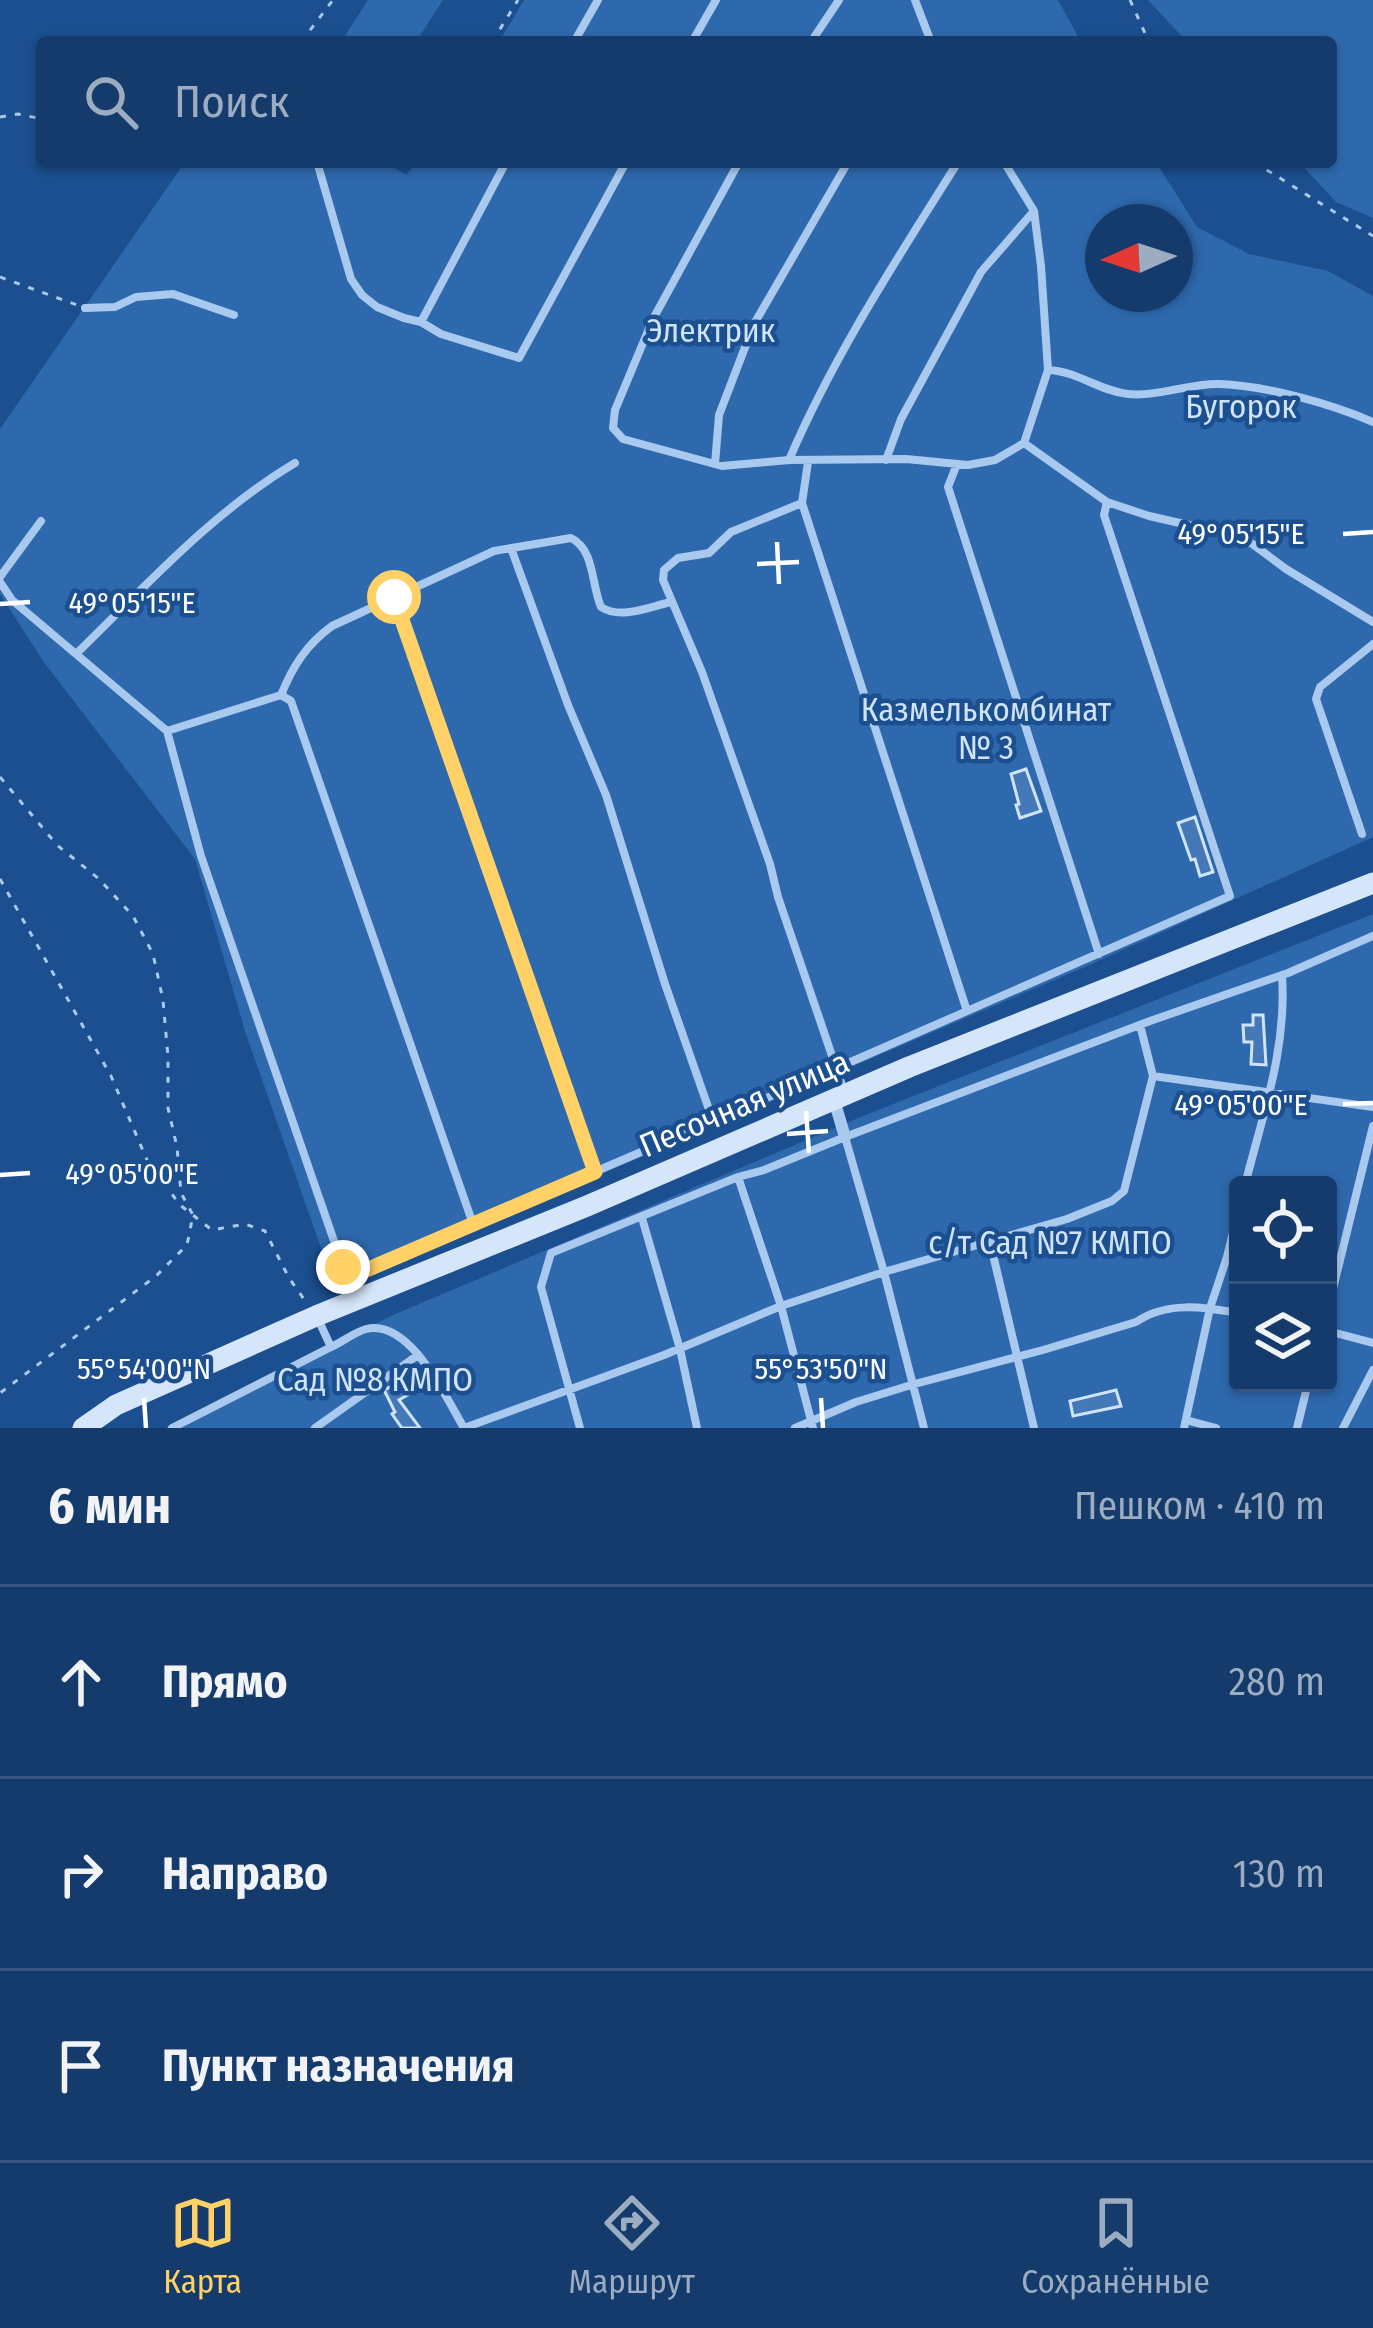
<!DOCTYPE html>
<html lang="ru">
<head>
<meta charset="utf-8">
<style>
  body { margin:0; font-family:"Fira Sans Condensed",sans-serif; background:#214673; color:#f1f3f6 }
  .controls { position:absolute; right:36px; bottom:36px; display:grid; overflow:hidden; border-radius:12px; box-shadow:0 3px 9px #0004 }
  .controls button { width:108px; height:108px; display:grid; place-items:center; padding:0; border:0; border-bottom:3px solid #33557e; background:#143b6b; color:#f1f3f6; font:60px sans-serif }
  .compass { position:absolute; left:1085px; top:204px; width:108px; height:108px; border-radius:50%; background:#143b6b; box-shadow:0 3px 9px #0004; rotate:267deg }
  .stop { position:absolute; width:36px; height:36px; margin:-27px; border:9px solid #ffd166; border-radius:50%; background:#fff }
  .stop.end { background:#ffd166; border-color:#fff; box-shadow:0 3px 12px #0008 }
  .list { margin:0; padding:0; list-style:none }
  h2 { display:flex; justify-content:space-between; align-items:center; height:156px; margin:0; padding:0 48px; font-size:51px }
  h2 small { font-size:39px; font-weight:400; color:#9dadc1 }
  .list li { display:grid; grid-template-columns:78px 1fr auto; gap:36px; align-items:center; box-sizing:border-box; height:192px; padding:0 48px; border-top:3px solid #33557e }
  .list b { display:block; font-size:45px; white-space:nowrap }
  .list em { font-size:39px; font-style:normal; color:#9dadc1 }
  .icon { flex:none; width:66px; height:66px; fill:none; stroke:currentColor; stroke-width:2; stroke-linecap:round; stroke-linejoin:round }
  .map { position:relative; flex:none; width:1373px; height:1428px; overflow:hidden }
  .search { position:absolute; background:#143b6b; box-shadow:0 3px 9px #0004; left:36px; right:36px; top:36px; height:132px; display:flex; align-items:center; gap:30px; box-sizing:border-box; padding:0 42px; border-radius:12px; color:#9dadc1; font-size:45px }
  .sheet { height:732px; background:#143b6b }
  nav { display:flex; justify-content:space-around; align-items:center; box-sizing:border-box; height:168px; border-top:3px solid #33557e; background:#143b6b; font-size:33px; color:#9dadc1 }
  nav a { display:grid; justify-items:center; gap:6px }
  nav .on { color:#ffd166 }
  .map>svg:first-child { display:block }
  .green { fill:#2e69ad; fill-rule:evenodd }
  .building { fill:#4478b7; stroke:#cfe3fa; stroke-width:3 }
  .lines { fill:none; stroke-linecap:round; stroke-linejoin:round }
  .path { stroke:#a9c9ee; stroke-width:3; stroke-dasharray:6 9; stroke-linecap:butt }
  .service { stroke:#a9c9ee; stroke-width:8 }
  .minor { stroke:#a9c9ee; stroke-width:12 }
  .secondary { stroke:#d6e6fa; stroke-width:21 }
  .route { stroke:#ffd166; stroke-width:15 }
  .ticks { fill:none; stroke:#fff; stroke-width:4.5 }
  .labels { text-anchor:middle; stroke-width:9; stroke-linejoin:round; paint-order:stroke }
  .park-label { font-size:33px; fill:#cfe3fa; stroke:#1b4f8f }
  .street-label { font-size:33px; fill:#fff; stroke:#1b4f8f }
  .ticks-label { font-size:30px; text-anchor:middle; fill:#fff; stroke:#1b4f8f; stroke-width:9; stroke-linejoin:round; paint-order:stroke }
</style>
</head>
<body>
<div class="map">
<svg width="1373" height="1428" viewBox="0 0 1373 1428">
  <rect width="100%" height="100%" fill="#1b4f8f"/>
  <path class="green" d="M 368,0 L 443,0 L 416,42 L 341,42 Z
    M 524,0 L 1058,0 L 1081,42 L 499,42 Z
    M 1148,0 L 1373,0 L 1373,218 L 1336,202 L 1299,162 L 1331,162 L 1331,42 L 1187,42 Z
    M 185,162 L 385,162 L 406,175 L 417,162 L 1156,162 L 1197,227 L 1249,254 L 1328,271 L 1373,296 L 1373,837 L 1085,967 L 335,1288 L 245,1031 L 195,859 L 43,661 L 0,594 L 0,429 ZM 1103,222 L 1175,222 L 1175,294 L 1103,294 Z
    M 1373,914 L 1373,1428 L 166,1428 L 393,1315 L 863,1116 ZM 1238,1185 L 1328,1185 L 1328,1383 L 1238,1383 Z"/>
  <path class="building" d="M 1026,769 L 1041,811 L 1020,818 L 1016,805 L 1019,804 L 1011,774 Z
    M 1195,817 L 1213,872 L 1200,876 L 1195,859 L 1191,860 L 1178,823 Z
    M 1253,1015 L 1263,1015 L 1266,1065 L 1251,1064 L 1252,1042 L 1244,1042 L 1243,1025 L 1253,1025 Z
    M 404,1380 L 411,1393 L 399,1400 L 420,1428 L 402,1428 L 392,1414 L 395,1412 L 384,1390 Z
    M 1116,1390 L 1121,1406 L 1073,1416 L 1070,1401 Z"/>
  <g class="lines">
    <path class="path" d="M 1130,0 L 1149,42
      M 301,42 L 333,0
      M 492,42 L 518,0
      M 0,117 L 18,114 L 42,119
      M 1254,162 L 1373,236
      M 0,277 L 77,305
      M 0,777 L 57,845 L 99,879 L 133,916 L 153,954 L 163,1000 L 168,1057 L 168,1108 L 177,1147 L 181,1193 L 193,1215 L 187,1245 L 156,1276 L 0,1393
      M 0,879 L 111,1076 L 147,1160 L 180,1205 L 212,1230 L 245,1224 L 265,1231 L 289,1278 L 306,1302"/>
    <path class="service" d="M 915,0 L 931,42
      M 574,42 L 598,0
      M 692,42 L 716,0
      M 811,42 L 839,0
      M 317,162 L 351,279 L 362,295 L 377,307 L 404,318 L 421,322 L 441,334 L 519,358 L 626,162
      M 739,162 L 653,319 L 615,410 L 613,428 L 623,439 L 722,466 L 789,460 L 906,459 L 968,465 L 995,460 L 1024,443 L 1048,370
      M 1004,162 L 1034,211 L 1041,266 L 1048,370 C 1077,371 1099,391 1128,394 C 1158,397 1190,383 1220,384 C 1267,386 1329,403 1373,422
      M 85,308 L 115,307 L 136,297 L 173,294 L 234,315
      M 421,322 L 506,162
      M 1024,443 L 1107,502 L 1149,516 L 1224,533 L 1251,543 L 1286,569 L 1373,622
      M 789,460 C 834,355 897,259 958,162
      M 886,460 L 901,419 L 981,272 L 1033,212
      M 808,462 L 802,503 L 731,532 L 709,553 L 678,558 L 664,570 L 663,580 L 702,672 L 770,864 L 778,897 L 845,1094
      M 715,464 L 719,415 L 754,324 L 848,162
      M 957,464 L 948,487 L 1099,954
      M 802,503 L 967,1011
      M 511,548 L 568,705 L 606,795 L 665,984 L 713,1121
      M 0,577 L 41,521
      M 0,582 L 12,600 L 167,731 L 201,856 L 343,1267 L 357,1274 L 783,1091 L 833,1066 L 846,1064 L 1230,896 L 1104,515 L 1107,502
      M 394,597 L 595,1172
      M 76,654 C 145,587 211,513 295,463
      M 281,695 L 291,701 L 473,1224
      M 167,731 L 281,695 C 293,666 306,645 332,626 L 494,551 L 571,538 C 595,550 591,584 601,607 C 621,620 649,607 671,602
      M 1362,834 L 1316,699 L 1320,687 L 1373,644
      M 1153,1076 L 1373,1107
      M 738,1177 L 781,1306 L 813,1428
      M 1245,1185 C 1263,1113 1287,1050 1282,975
      M 642,1218 L 680,1349 L 697,1428
      M 990,1242 L 1034,1428
      M 1328,1309 L 1373,1126
      M 317,1317 L 331,1347 C 342,1342 355,1332 366,1329 C 410,1318 446,1398 464,1428
      M 1328,1331 L 1373,1343
      M 1186,1420 L 1216,1428
      M 172,1428 L 331,1347
      M 315,1428 L 418,1355
      M 464,1428 L 664,1355 L 781,1306 L 884,1272 L 1067,1219 L 1112,1201 L 1124,1191 L 1153,1076 L 1140,1025
      M 580,1428 L 541,1287 L 551,1253 L 738,1177 L 764,1170 L 845,1137
      M 795,1428 L 856,1402 L 911,1385 L 1043,1350 L 1136,1322 C 1167,1301 1203,1307 1238,1313
      M 924,1428 L 884,1272 L 845,1137 L 1150,1021 L 1288,973 L 1373,936
      M 1184,1428 L 1210,1308 L 1227,1257 L 1238,1212
      M 1297,1428 L 1308,1383
      M 1343,1428 L 1373,1370"/>
    <path class="minor" d="M 834,1100 L 845,1137"/>
    <path class="secondary" d="M 83,1428 L 116,1405 L 316,1316 L 587,1206 L 909,1067 L 1373,883"/>
  </g>
  <g class="lines">
    <path class="route" d="M 343,1267 L 357,1274 L 595,1172 L 394,597"/>
  </g>
  <path class="ticks" d="M 1343,534 L 1373,532M 777,542 L 779,584M 757,564 L 799,562M 0,604 L 30,602M 1343,1104 L 1373,1103M 806,1111 L 809,1153M 787,1134 L 828,1131M 0,1175 L 30,1173M 144,1398 L 146,1428M 821,1398 L 823,1428"/>
  <g class="labels">
    <g class="park-label">
      <text x="711" y="342">Электрик</text>
      <text x="1241" y="418">Бугорок</text>
      <text x="986" y="721">Казмелькомбинат<tspan x="986" dy="38">№ 3</tspan></text>
      <text x="1050" y="1254">с/т Сад №7 КМПО</text>
      <text x="375" y="1391">Сад №8 КМПО</text>
    </g>
    <g class="street-label">
      <text transform="translate(744 1103) rotate(-23)" y="12">Песочная улица</text>
    </g>
  </g>
  <g class="ticks-label">
    <text x="1241" y="544">49°05'15"E</text>
    <text x="132" y="613">49°05'15"E</text>
    <text x="1241" y="1115">49°05'00"E</text>
    <text x="132" y="1184">49°05'00"E</text>
    <text x="144" y="1379">55°54'00"N</text>
    <text x="821" y="1379">55°53'50"N</text>
  </g>
</svg>
<div class="controls">
<button><svg class="icon" aria-label="locate" viewBox="0 0 24 24"><circle cx="12" cy="12" r="6"/><path d="M12 2v4M12 18v4M2 12h4M18 12h4"/></svg></button>
<button><svg class="icon" aria-label="layers" viewBox="0 0 24 24"><path d="M12 4l9 5-9 5-9-5zM3 14l9 5 9-5"/></svg></button>
</div>
<svg class="compass" viewBox="-18 -18 36 36"><path d="M0-13l5 13h-10z" fill="#e53935"/><path d="M0 13l5-13h-10z" fill="#9dadc1"/></svg>
<div class="stop" style="left:394px;top:597px"></div>
<div class="stop end" style="left:343px;top:1267px"></div>
<div class="search"><svg class="icon" aria-label="search" viewBox="0 0 24 24"><circle cx="10" cy="10" r="6"/><path d="M15 15l6 6"/></svg>Поиск</div>
</div>
<section class="sheet">
<h2>6 мин<small>Пешком · 410 m</small></h2>
<ul class="list">
<li><svg class="icon" aria-label="ahead" viewBox="0 0 24 24"><path d="M12 20V5M6 11l6-6 6 6"/></svg><div><b>Прямо</b></div><em>280 m</em></li>
<li><svg class="icon" aria-label="right" viewBox="0 0 24 24"><path d="M7 20v-9h11M14 6l5 5-5 5"/></svg><div><b>Направо</b></div><em>130 m</em></li>
<li><svg class="icon" aria-label="arrive" viewBox="0 0 24 24"><path d="M6 21V4h12l-3 4 3 4H6"/></svg><div><b>Пункт назначения</b></div></li>
</ul>
</section>
<nav>
<a class="on"><svg class="icon" aria-label="map" viewBox="0 0 24 24"><path d="M3 6l6-2 6 2 6-2v14l-6 2-6-2-6 2zM9 4v14M15 6v14"/></svg>Карта</a>
<a><svg class="icon" aria-label="directions" viewBox="0 0 24 24"><path d="M12 3l9 9-9 9-9-9zM9 14v-3h6M13 9l2 2-2 2"/></svg>Маршрут</a>
<a><svg class="icon" aria-label="saved" viewBox="0 0 24 24"><path d="M7 4h10v16l-5-4-5 4z"/></svg>Сохранённые</a>
</nav>
</body>
</html>
